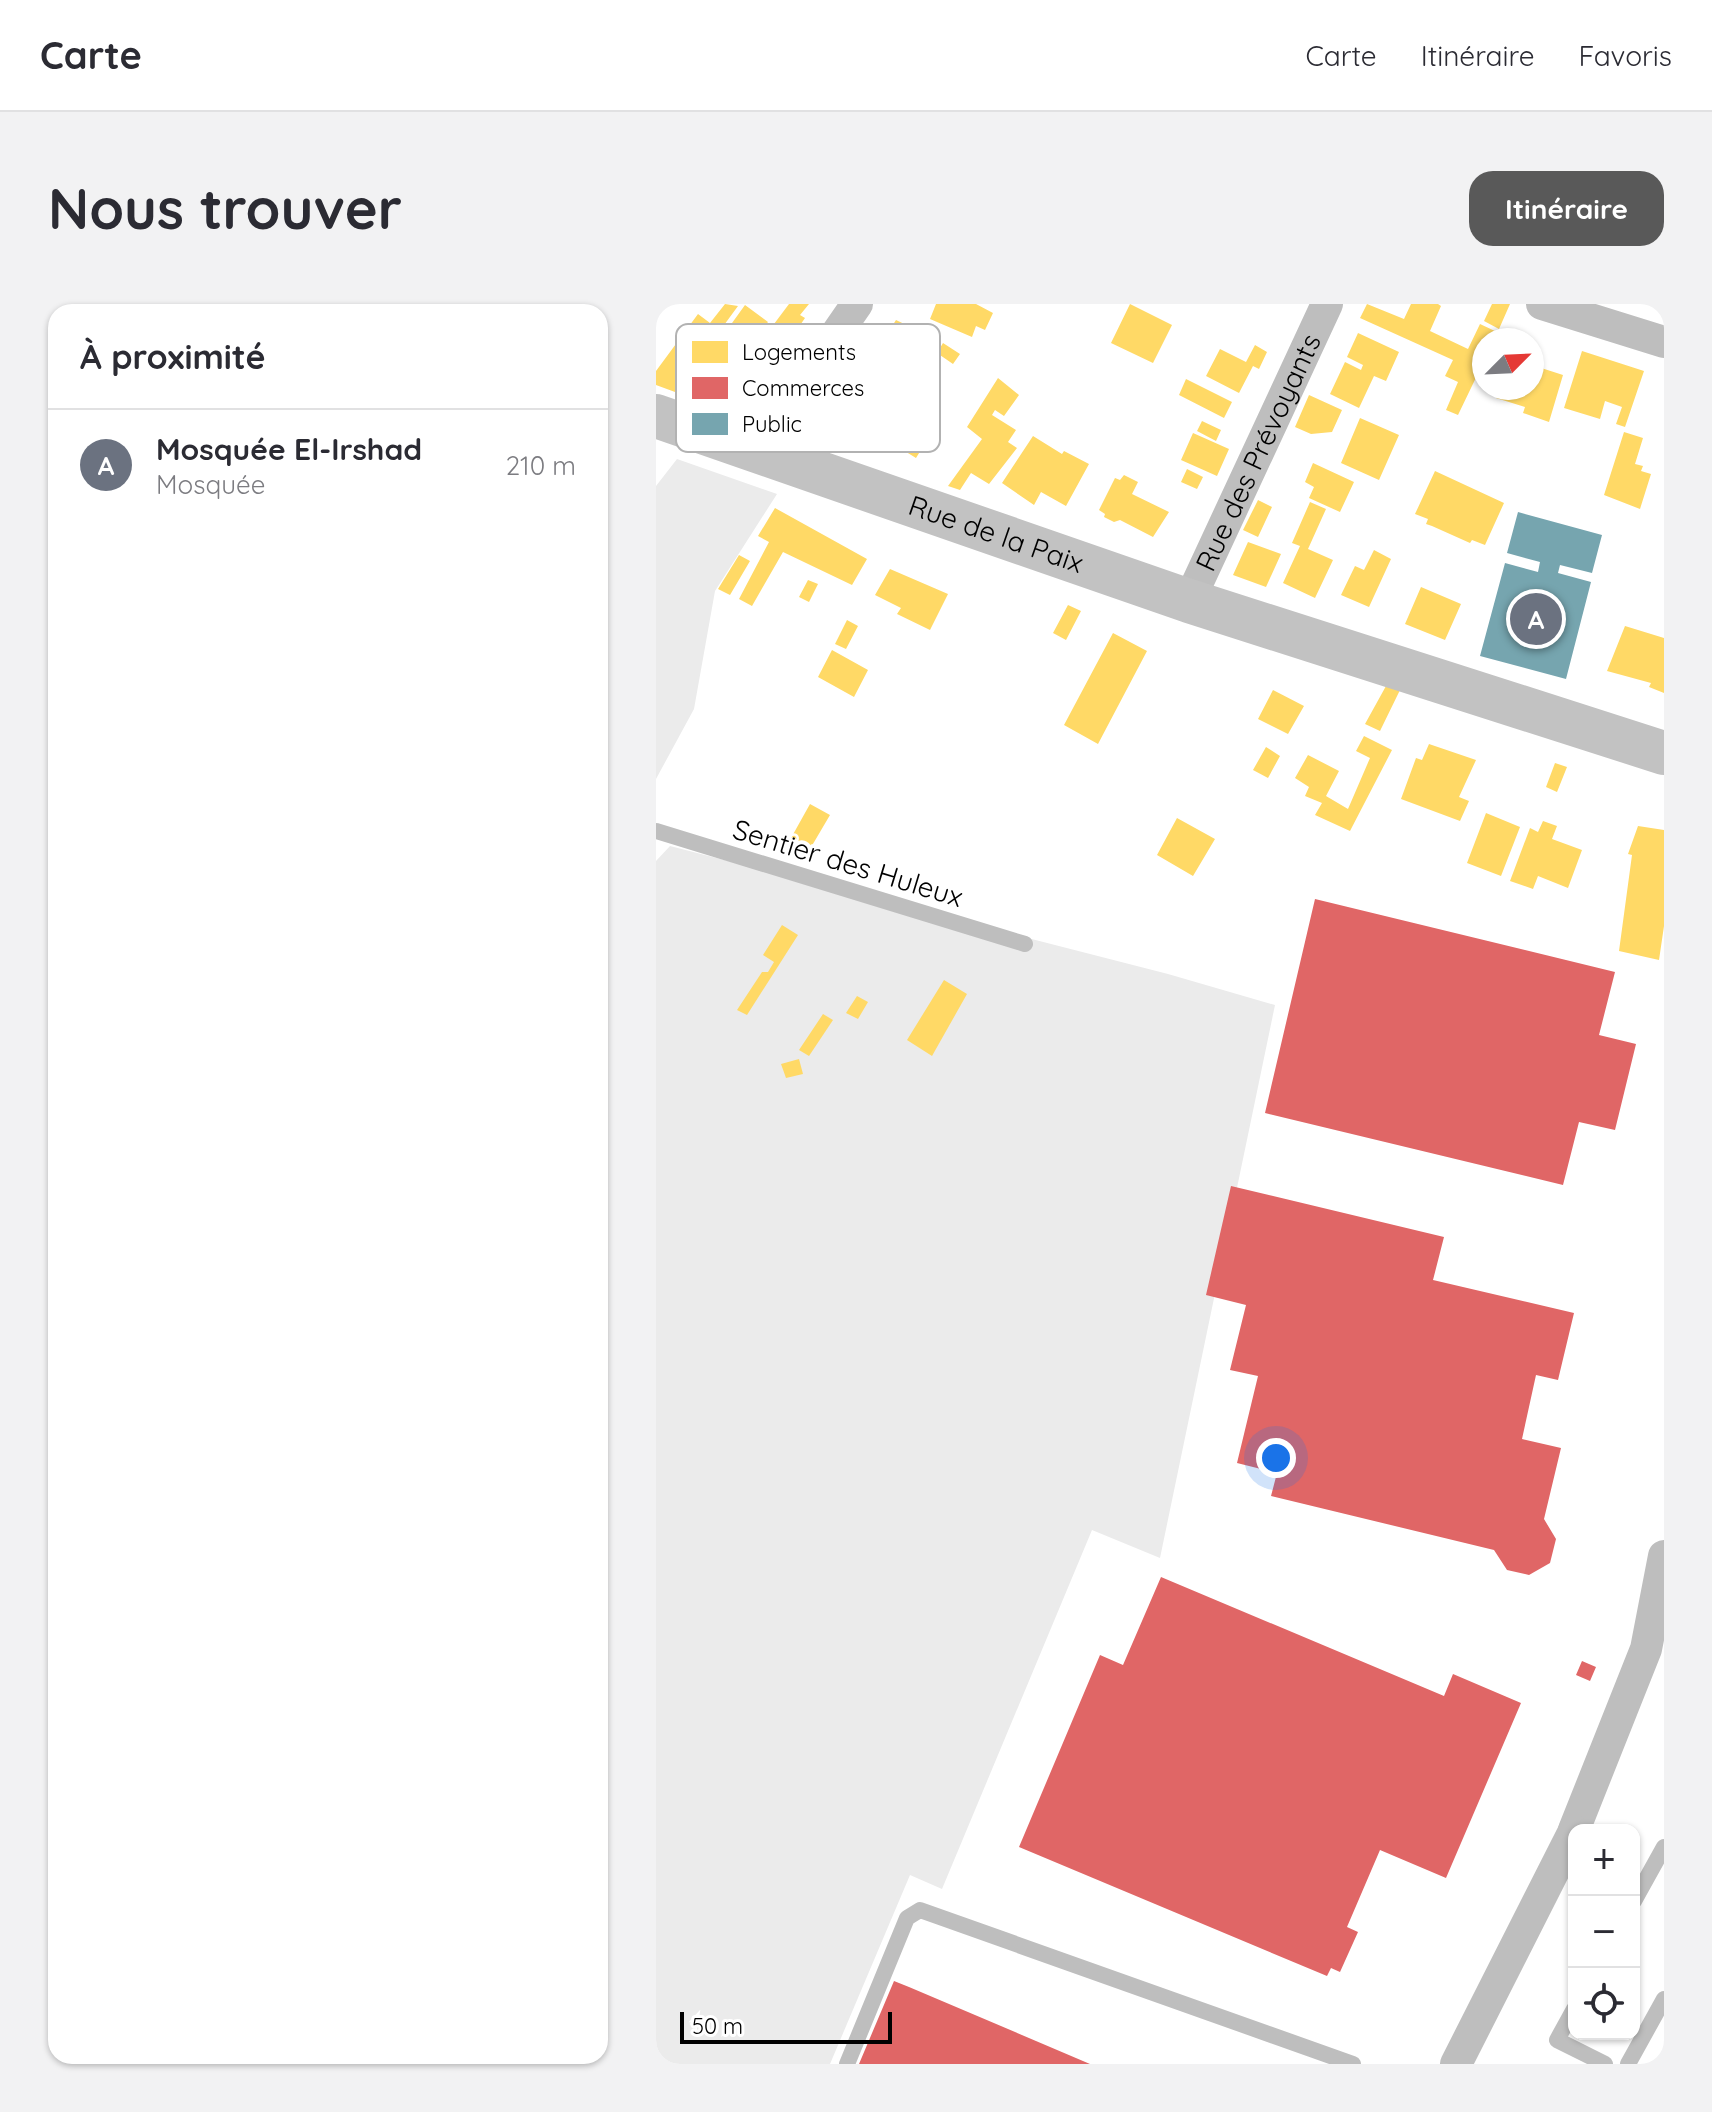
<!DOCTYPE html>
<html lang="fr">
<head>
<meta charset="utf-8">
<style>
  body { margin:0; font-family:Quicksand,sans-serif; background:#f2f2f3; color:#2b2b33 }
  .controls { position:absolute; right:24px; bottom:24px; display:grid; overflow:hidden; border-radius:16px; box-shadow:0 2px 6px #0004 }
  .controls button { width:72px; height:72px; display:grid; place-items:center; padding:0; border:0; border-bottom:2px solid #e1e1e2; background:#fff; color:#2b2b33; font:40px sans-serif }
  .compass { position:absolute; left:816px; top:24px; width:72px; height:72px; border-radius:50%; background:#fff; box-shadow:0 2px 6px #0004; rotate:66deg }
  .scale { position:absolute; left:24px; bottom:20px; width:212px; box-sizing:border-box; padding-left:8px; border:4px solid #000; border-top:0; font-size:22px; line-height:28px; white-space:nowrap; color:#000; -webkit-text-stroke:6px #fff; paint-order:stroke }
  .you { position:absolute; left:620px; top:1154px; width:28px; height:28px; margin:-20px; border:6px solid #fff; border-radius:50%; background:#1a73e8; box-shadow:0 0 0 12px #1a73e833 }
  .badge { display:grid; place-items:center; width:52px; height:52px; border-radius:50%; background:#595959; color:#fff; font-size:26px; font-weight:700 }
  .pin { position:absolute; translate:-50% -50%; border:4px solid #fff; box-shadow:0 2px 8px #0006 }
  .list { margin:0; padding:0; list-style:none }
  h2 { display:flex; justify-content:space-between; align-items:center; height:104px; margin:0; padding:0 32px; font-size:34px }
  h2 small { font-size:26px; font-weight:400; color:#7c7c81 }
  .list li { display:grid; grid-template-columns:52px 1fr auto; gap:24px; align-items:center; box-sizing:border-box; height:112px; padding:0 32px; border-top:2px solid #e1e1e2 }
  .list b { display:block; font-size:30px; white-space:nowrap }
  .list p { margin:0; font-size:26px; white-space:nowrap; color:#7c7c81 }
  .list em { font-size:26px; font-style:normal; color:#7c7c81 }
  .icon { flex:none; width:44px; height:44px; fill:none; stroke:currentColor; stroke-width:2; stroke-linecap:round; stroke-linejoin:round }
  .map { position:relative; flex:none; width:1008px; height:1760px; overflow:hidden; border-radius:24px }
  header { display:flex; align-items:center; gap:48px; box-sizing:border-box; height:112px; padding:0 40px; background:#fff; border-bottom:2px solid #e1e1e2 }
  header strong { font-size:38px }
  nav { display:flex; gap:44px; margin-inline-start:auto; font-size:28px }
  .intro { display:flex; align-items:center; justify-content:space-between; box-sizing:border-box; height:192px; padding:0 48px }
  h1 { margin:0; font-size:56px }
  .button { padding:20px 36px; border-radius:24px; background:#595959; color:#fff; font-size:28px; font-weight:700 }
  main { display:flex; gap:48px; padding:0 48px }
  aside { flex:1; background:#fff; border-radius:24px; box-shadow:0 2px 6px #0004 }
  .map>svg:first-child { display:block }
  .green { fill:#ebebeb }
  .homes { fill:#ffd966 }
  .shops { fill:#e06666 }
  .public { fill:#76a5af }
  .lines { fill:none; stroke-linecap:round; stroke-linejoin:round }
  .lane { stroke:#bebebe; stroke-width:16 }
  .street { stroke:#bebebe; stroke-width:32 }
  .secondary { stroke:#c2c2c2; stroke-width:44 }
  .labels { text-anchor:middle; stroke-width:8; stroke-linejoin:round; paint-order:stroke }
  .street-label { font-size:28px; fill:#000; stroke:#fff }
  .key { fill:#fff; stroke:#b2b2b2; stroke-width:2 }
  .key-label { font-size:22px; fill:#000 }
</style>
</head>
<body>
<header>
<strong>Carte</strong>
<nav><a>Carte</a><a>Itinéraire</a><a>Favoris</a></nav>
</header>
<div class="intro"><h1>Nous trouver</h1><a class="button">Itinéraire</a></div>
<main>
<aside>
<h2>À proximité<small></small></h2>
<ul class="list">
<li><span class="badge" style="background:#6b7280">A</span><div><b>Mosquée El-Irshad</b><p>Mosquée</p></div><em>210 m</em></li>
</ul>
</aside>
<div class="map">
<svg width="1008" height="1760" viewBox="0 0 1008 1760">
  <rect width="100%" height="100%" fill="#fff"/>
  <path class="green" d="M 21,155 L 121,190 L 59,287 L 38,405 L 0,475 L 0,182 Z
    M 14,542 L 512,670 L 619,701 L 504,1254 L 436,1226 L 286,1585 L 254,1571 L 174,1760 L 0,1760 L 0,557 Z"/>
  <path class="homes" d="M 69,0 L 82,2 L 19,88 L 0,81 L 0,67 L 42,10 L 54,19 Z
    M 133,0 L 153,0 L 144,11 L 149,14 L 136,33 L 148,42 L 100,109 L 90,112 L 59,102 L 124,24 L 118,20 Z
    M 280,0 L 320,0 L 337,9 L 329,26 L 320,22 L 316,33 L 274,15 Z
    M 474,0 L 516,21 L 497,59 L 455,39 Z
    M 711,0 L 748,15 L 755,0 L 782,0 L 785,2 L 774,27 L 812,45 L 824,20 L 841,28 L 838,36 L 828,36 L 828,57 L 802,111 L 790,106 L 802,78 L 789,72 L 797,56 L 704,14 Z
    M 836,0 L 854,0 L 843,25 L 828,17 Z
    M 89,1 L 112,18 L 93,43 L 71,26 Z
    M 240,16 L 267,29 L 249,56 L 224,41 Z
    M 702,29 L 743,48 L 730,77 L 718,72 L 703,104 L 674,90 L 689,58 L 705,66 L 707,61 L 691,53 Z
    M 287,39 L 304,50 L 297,60 L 281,49 Z
    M 599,41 L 611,48 L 603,65 L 597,62 L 583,89 L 550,72 L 564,45 L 590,58 Z
    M 926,47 L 988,67 L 969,123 L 960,120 L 966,103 L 949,97 L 944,115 L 908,104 Z
    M 219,51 L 242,67 L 251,59 L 275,74 L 259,99 L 284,115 L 260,154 L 226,133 L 223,137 L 212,130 L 218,121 L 180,103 L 185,91 L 236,117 L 260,80 L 242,68 L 235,78 L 231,75 L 210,103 L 186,87 L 209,58 L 213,61 Z
    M 876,61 L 907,71 L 893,118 L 867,109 L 869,103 L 840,94 L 842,84 L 876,84 Z
    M 342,74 L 363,91 L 348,112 L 339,106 L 336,111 L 360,126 L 352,138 L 361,144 L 333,180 L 315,169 L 304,186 L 292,182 L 326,135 L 311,123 Z
    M 530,75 L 576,98 L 568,114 L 523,91 Z
    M 653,91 L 686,106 L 676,128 L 655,130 L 639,123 Z
    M 704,114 L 743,131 L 723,176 L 685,159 Z
    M 546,117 L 565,126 L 560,137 L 541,127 Z
    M 968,128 L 987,134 L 979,160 L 987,162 L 985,167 L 995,170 L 984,205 L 948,191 Z
    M 537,129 L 573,145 L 561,172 L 525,156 Z
    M 377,132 L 406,150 L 408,147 L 433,160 L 410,202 L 385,188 L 378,201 L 346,179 Z
    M 657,159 L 698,178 L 684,208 L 653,194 L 658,183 L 649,178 Z
    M 531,165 L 547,173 L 541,185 L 525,178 Z
    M 779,167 L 848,199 L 829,241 L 816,236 L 814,239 L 776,222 L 770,220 L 772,215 L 759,210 Z
    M 468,171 L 482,178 L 476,190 L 513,208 L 497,233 L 464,216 L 458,218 L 448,213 L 449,210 L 443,206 L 459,174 L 464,176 Z
    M 602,196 L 616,203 L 602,233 L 587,226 Z
    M 654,198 L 670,205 L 652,245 L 677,256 L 659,294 L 627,279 L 644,242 L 636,239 Z
    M 119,204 L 211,255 L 196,281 L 127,248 L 96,302 L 83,295 L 113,238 L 102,232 Z
    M 592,238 L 625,250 L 610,283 L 577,271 Z
    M 718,246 L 735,255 L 713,303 L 685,291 L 699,262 L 708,266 Z
    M 83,251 L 94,257 L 74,291 L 62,285 Z
    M 234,265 L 292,290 L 274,326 L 241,310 L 245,304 L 219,291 Z
    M 152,276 L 162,280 L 153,298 L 143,293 Z
    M 765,283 L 805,300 L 789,336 L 749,320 Z
    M 412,301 L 425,307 L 410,336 L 397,329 Z
    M 191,316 L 202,322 L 190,345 L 179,340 Z
    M 969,322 L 1008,334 L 1008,389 L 993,383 L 995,379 L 951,367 Z
    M 457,329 L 491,347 L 442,440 L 408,421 Z
    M 176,346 L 212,366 L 198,393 L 162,373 Z
    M 730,382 L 744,386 L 724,427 L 709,420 Z
    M 617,386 L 648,402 L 632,430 L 602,415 Z
    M 708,432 L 736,446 L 694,527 L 659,511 L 666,499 L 649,492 L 653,483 L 639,474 L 652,451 L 683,467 L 670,492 L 692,505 L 714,454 L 700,447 Z
    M 773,440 L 820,456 L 803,493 L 813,497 L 804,517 L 745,495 L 760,454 L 766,456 Z
    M 610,443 L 624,452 L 612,474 L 597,466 Z
    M 899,459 L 911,463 L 901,488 L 890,483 Z
    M 154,500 L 174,511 L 154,545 L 135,534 Z
    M 830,509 L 864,523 L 845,572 L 811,559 Z
    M 521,514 L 559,535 L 537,572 L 501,551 Z
    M 887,517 L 901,522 L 896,535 L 926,546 L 912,584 L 882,572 L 877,585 L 854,577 L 874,524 L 882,528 Z
    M 982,522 L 1008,526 L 1008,622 L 1003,656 L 963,647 L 976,551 L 972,550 Z
    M 126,621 L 142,631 L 91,711 L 81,706 L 106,668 L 112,668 L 118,658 L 107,651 Z
    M 288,676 L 311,690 L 276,752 L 251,736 Z
    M 201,692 L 212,698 L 202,715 L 190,709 Z
    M 167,710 L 177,716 L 153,752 L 143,746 Z
    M 143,755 L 147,770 L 130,774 L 125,760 Z"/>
  <path class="shops" d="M 659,595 L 959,668 L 943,731 L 980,740 L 959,826 L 923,818 L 907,881 L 609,809 Z
    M 575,882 L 788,933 L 777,976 L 918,1009 L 902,1076 L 880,1071 L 866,1135 L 905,1144 L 888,1215 L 900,1235 L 894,1259 L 873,1271 L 851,1266 L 838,1246 L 615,1192 L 621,1169 L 581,1159 L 602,1072 L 574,1066 L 590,1001 L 550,991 Z
    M 505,1273 L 788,1392 L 797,1370 L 865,1399 L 790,1574 L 724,1546 L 691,1623 L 702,1628 L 684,1668 L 675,1664 L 671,1672 L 363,1543 L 444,1351 L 467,1361 Z
    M 926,1357 L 940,1363 L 934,1377 L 920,1371 Z
    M 238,1677 L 253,1683 L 434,1760 L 203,1760 Z"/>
  <path class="public" d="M 862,208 L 946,231 L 936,269 L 904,261 L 902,269 L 935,278 L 910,375 L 824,352 L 849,259 L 882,268 L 884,258 L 851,249 Z"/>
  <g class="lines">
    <path class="lane" d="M 0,527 L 369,640
      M 978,1597 L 1008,1543
      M 918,1705 L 901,1736 L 949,1760
      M 191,1760 L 251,1614 L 264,1606 L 697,1760
      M 972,1760 L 1008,1695"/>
    <g class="street">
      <path d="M 886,0 L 1008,38"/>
      <path d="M 98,149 L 201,0"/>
      <path id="s1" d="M 533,297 L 671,0"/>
      <path d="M 918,1526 L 990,1345 L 1008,1252"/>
      <path d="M 800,1760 L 918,1527"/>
    </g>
    <path class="secondary" id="s2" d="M 0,112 L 533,297 L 1008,449"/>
  </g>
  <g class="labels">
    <g class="street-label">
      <text dy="10" stroke="none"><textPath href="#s1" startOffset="164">Rue des Prévoyants</textPath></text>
      <text dy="10" stroke="none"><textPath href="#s2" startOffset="360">Rue de la Paix</textPath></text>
      <text transform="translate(192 559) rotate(17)" y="10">Sentier des Huleux</text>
    </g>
  </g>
  <rect x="20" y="20" width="264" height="128" rx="12" class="key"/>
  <rect x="36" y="37" width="36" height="22" fill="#ffd966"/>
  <rect x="36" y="73" width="36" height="22" fill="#e06666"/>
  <rect x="36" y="109" width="36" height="22" fill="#76a5af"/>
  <g class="key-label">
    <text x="86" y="56">Logements</text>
    <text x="86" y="92">Commerces</text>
    <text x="86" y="128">Public</text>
  </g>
</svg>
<div class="controls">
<button>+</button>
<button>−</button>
<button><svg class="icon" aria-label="locate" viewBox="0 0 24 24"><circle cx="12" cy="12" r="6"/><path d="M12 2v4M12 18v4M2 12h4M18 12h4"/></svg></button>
</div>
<svg class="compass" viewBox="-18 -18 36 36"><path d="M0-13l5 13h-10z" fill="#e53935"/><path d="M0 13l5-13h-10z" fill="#7c7c81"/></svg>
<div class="scale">50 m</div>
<div class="you"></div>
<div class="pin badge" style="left:880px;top:315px;background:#6b7280">A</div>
</div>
</main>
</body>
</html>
